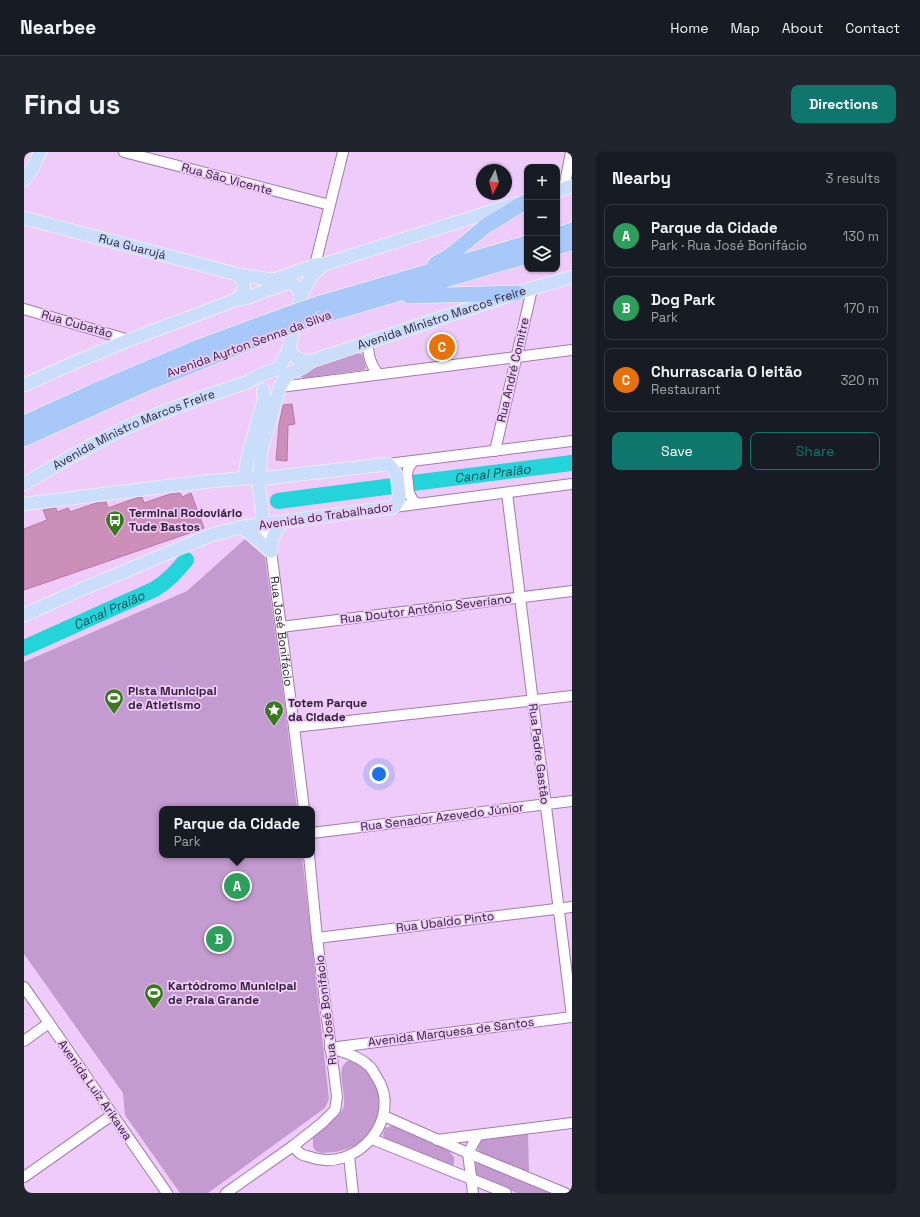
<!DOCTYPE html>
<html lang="en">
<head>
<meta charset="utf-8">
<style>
  body { margin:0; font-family:"Space Grotesk",sans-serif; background:#20242c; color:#f1f3f6 }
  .controls { position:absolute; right:12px; top:12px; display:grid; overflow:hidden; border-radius:8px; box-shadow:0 1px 3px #0004 }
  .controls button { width:36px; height:36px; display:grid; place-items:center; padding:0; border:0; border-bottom:1px solid #363941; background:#171b24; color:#f1f3f6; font:20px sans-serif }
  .compass { position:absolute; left:452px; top:12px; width:36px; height:36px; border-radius:50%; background:#171b24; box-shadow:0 1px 3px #0004; rotate:186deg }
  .you { position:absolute; left:355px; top:622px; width:14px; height:14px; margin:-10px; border:3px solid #fff; border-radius:50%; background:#1a73e8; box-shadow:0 0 0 6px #1a73e833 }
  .badge { display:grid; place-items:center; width:26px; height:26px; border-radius:50%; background:#0f766e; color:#fff; font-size:13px; font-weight:700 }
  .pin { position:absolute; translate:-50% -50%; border:2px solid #fff; box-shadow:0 1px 4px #0006 }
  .popup { position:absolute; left:135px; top:654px; width:156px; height:52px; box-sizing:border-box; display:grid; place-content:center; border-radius:8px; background:#171b24; filter:drop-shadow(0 1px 3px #0005); font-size:13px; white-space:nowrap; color:#9ea1a6 }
  .popup b { font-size:15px; color:#f1f3f6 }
  .popup::after { content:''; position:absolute; left:50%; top:100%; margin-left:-8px; border:8px solid transparent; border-top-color:#171b24 }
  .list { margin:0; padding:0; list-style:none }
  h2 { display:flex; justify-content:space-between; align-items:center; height:52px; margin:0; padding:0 16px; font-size:17px }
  h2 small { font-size:13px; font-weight:400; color:#9ea1a6 }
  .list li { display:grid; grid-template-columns:26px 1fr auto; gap:12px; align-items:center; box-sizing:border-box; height:64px; margin:0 8px 8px; padding:0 8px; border:1px solid #363941; border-radius:8px }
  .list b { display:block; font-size:15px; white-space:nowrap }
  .list p { margin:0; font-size:13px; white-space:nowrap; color:#9ea1a6 }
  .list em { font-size:13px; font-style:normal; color:#9ea1a6 }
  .actions { display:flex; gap:8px; padding:12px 16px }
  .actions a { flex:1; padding:9px 0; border:1px solid #0f766e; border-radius:8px; text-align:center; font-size:14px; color:#0f766e }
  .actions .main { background:#0f766e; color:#fff }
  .icon { flex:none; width:22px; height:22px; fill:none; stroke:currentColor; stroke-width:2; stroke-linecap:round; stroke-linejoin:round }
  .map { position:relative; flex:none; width:548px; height:1041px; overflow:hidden; border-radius:8px }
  header { display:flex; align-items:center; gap:24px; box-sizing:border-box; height:56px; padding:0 20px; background:#171b24; border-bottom:1px solid #363941 }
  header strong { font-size:19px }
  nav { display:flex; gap:22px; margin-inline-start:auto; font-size:14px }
  .intro { display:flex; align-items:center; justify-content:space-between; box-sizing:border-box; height:96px; padding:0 24px }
  h1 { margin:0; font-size:28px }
  .button { padding:10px 18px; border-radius:8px; background:#0f766e; color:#fff; font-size:14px; font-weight:700 }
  main { display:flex; gap:24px; padding:0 24px }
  aside { flex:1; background:#171b24; border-radius:8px; box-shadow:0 1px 3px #0004 }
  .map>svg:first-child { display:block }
  .green { fill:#c39bd0 }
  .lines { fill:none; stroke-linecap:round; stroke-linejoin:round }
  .river { stroke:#25d4da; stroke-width:16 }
  .building { fill:#cc8fba; stroke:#b479a3 }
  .minor-casing { stroke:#a379af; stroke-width:12 }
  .major-casing { stroke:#fff; stroke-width:14 }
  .highway-casing { stroke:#fff; stroke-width:16 }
  .minor { stroke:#fff; stroke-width:10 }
  .major { stroke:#cadefb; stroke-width:13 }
  .highway { stroke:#a7c8f9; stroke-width:15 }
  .highway-bridge-casing { stroke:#fff; stroke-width:16; stroke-linecap:butt }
  .highway-bridge { stroke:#a7c8f9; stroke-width:15 }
  .labels { text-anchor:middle; stroke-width:3.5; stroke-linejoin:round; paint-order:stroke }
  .street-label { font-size:12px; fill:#322138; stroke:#eecbf9 }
  .poi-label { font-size:12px; font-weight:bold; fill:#322138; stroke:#eecbf9; text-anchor:start }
  .water-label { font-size:13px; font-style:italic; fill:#0b5153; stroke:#eecbf9 }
</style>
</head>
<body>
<header>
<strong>Nearbee</strong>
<nav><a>Home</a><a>Map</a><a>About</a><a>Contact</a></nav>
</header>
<div class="intro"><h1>Find us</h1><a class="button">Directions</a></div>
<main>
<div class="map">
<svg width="548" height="1041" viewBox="0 0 548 1041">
  <rect width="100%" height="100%" fill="#eecbf9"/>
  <path class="green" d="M 332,201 L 338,202 L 342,216 L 339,218 L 280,226 L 275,224 L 276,220 Z
    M 221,387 L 241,405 L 261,554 L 273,657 L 138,657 L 138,703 L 278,703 L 305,947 L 301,956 L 184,1041 L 156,1041 L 101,963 L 99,941 L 0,802 L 0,510 L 163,439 Z
    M 327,908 L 345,918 L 356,940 L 355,965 L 343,985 L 332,993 L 323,997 L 312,1000 L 297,1001 L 292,999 L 289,995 L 289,984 C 297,977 315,966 319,956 C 324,944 311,919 322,910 C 323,909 326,909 327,908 Z
    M 368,974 L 372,974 L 423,997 L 430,1005 L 430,1012 L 427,1015 L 360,987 L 359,982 L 361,976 Z
    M 504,981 L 505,1020 L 458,1001 C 452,998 452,991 458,988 Z
    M 454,1011 L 457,1012 L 526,1041 L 493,1041 L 456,1025 L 453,1026 L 445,1016 L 449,1012 Z"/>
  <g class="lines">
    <g class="river">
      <path id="s1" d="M 389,331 L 548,311"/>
      <path d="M 254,349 L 369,334"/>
      <path id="s2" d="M 0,496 L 131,437 C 144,429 152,420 162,408"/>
    </g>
  </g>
  <path class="building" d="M 268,252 L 271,272 L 264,273 L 263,309 L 252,308 L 255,273 L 259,253 Z
    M 156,341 L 158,345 L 167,341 L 180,376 L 0,438 L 0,377 L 23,368 L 19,358 L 32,356 L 33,360 L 44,356 L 46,360 L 72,351 L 82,350 L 84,356 L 112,346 L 118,345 L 120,351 L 146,342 Z"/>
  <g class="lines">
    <defs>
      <g id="minor">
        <path d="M 100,0 L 306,53"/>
        <path d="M 540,37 L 547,0"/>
        <path d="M 291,113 L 319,0"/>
        <path d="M 0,157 L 105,188"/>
        <path d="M 344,191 C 344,203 346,212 354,222"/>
        <path d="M 256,235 L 548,198"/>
        <path d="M 471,299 L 508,137"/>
        <path d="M 389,309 L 384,317 L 383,323 L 385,341 L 388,347 L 393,352"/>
        <path d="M 364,312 L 548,289"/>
        <path d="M 483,341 L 548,864"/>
        <path d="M 370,355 L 548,332"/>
        <path id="s3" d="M 240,373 L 243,388 L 247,399 L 270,575 L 280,657"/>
        <path d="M 257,475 L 548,439"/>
        <path d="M 270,575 L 548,544"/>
        <path d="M 288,681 L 548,649"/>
        <path d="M 293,786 L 548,755"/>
        <path d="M 0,835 L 143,1041"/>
        <path d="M 0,889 L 25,871"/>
        <path d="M 306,896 L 548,865"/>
        <path d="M 360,964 L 444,1001 L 541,1041"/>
        <path d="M 348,987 L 482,1041"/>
        <path d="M 413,988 L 548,971"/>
        <path d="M 269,994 C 271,996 274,1000 277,1002 C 280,1004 283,1004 286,1005 C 332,1022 381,966 352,924 C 350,921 348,916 345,914 C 336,905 322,901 310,897"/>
        <path d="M 325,1004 L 329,1041"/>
        <path d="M 0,1025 L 88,963"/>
        <path d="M 202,1041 L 269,994 L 298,971 L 311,958 L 313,945 L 293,786 L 285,703"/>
        <path d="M 449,1041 L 444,1001 L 454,983"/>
      </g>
      <g id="major">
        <path d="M 0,28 L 9,15 L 16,0"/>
        <path d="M 533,39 L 548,34"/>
        <path id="s4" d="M 0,66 L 216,123 L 249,128 L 291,113 L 301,112 L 494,51"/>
        <path d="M 214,147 L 220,136 L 216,123"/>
        <path id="s5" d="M 265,196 C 270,207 277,209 288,209 L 492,141 L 548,125"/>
        <path d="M 0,233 L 54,209 L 105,188 L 214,147 L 222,146 L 263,131 C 272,131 274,136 277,144"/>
        <path d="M 221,326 L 223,308 L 240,247 L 239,238"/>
        <path id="s6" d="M 0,332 C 36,311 72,289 110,272 C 147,256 185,243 224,230 L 233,224 L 253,217 L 259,209 L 265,196 L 277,144 L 285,128 L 291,120 L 301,112"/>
        <path d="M 0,352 L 178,330 L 221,326 L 235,327 L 364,312 L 370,319 L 373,324 L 375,343 L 374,349 L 370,355 L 218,375 L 187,383 L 49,441 L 0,463"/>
        <path d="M 240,373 L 235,336 L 237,299 L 256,235 L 263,223 L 278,216 L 288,209"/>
        <path d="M 218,375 L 247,399"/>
        <path d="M 247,399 C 247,388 250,380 257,371"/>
      </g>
      <path id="highway" d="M 533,83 L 548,78
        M 533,95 L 548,91
        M 411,112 L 425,104 L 462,74 L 503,49
        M 385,144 L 492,141
        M 293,152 L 503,91
        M 288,167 L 503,104
        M 0,271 L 68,240 L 177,194 L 264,162
        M 0,287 L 124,231 L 262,176"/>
    </defs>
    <use href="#minor" class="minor-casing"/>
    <use href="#major" class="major-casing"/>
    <use href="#highway" class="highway-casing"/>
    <use href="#minor" class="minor"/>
    <use href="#major" class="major"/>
    <use href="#highway" class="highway"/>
    <defs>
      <path id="highway-bridge" d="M 264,162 L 293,152
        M 262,176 L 288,167"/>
    </defs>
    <use href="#highway-bridge" class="highway-bridge-casing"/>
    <use href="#highway-bridge" class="highway-bridge"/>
  </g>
  <defs>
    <symbol id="bus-pin" viewBox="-11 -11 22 30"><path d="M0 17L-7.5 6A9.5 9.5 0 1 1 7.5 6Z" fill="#387b1c" stroke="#eecbf9"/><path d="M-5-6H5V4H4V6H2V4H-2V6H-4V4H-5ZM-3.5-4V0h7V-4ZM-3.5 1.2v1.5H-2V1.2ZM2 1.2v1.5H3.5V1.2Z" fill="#fff"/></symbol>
    <symbol id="stadium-pin" viewBox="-11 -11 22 30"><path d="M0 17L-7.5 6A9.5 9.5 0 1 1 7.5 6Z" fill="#387b1c" stroke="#eecbf9"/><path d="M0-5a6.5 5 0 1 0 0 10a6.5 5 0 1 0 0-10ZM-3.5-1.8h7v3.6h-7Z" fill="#fff"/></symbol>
    <symbol id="sight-pin" viewBox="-11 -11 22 30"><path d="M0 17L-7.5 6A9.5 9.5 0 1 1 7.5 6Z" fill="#387b1c" stroke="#eecbf9"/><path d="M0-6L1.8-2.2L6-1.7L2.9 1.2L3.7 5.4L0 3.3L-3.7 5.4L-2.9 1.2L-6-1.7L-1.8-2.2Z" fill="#fff"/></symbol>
  </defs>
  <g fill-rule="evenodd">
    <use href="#bus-pin" x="80" y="357" width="22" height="30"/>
    <use href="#stadium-pin" x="79" y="535" width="22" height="30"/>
    <use href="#sight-pin" x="239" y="547" width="22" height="30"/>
    <use href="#stadium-pin" x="119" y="830" width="22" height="30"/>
  </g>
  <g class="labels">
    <g class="street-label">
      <text transform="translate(203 27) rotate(15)" y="4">Rua São Vicente</text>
      <text dy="4" stroke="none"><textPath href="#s4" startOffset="112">Rua Guarujá</textPath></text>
      <text dy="4" stroke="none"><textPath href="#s5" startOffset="165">Avenida Ministro Marcos Freire</textPath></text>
      <text transform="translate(53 172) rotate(16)" y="4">Rua Cubatão</text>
      <text transform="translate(225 192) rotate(-20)" y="4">Avenida Ayrton Senna da Silva</text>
      <text transform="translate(489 218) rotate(-77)" y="4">Rua André Comitre</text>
      <text dy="4" stroke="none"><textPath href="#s6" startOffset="123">Avenida Ministro Marcos Freire</textPath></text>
      <text transform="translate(302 364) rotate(-8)" y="4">Avenida do Trabalhador</text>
      <text transform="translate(402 457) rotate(-7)" y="4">Rua Doutor Antônio Severiano</text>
      <text dy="4" stroke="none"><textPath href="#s3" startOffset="108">Rua José Bonifácio</textPath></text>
      <text transform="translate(515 602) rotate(83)" y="4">Rua Padre Gastão</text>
      <text transform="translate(418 665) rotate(-7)" y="4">Rua Senador Azevedo Júnior</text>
      <text transform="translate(421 770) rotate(-7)" y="4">Rua Ubaldo Pinto</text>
      <text transform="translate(302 858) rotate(-97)" y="4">Rua José Bonifácio</text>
      <text transform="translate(427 880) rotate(-7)" y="4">Avenida Marquesa de Santos</text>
      <text transform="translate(71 938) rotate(55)" y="4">Avenida Luiz Arikawa</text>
    </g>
    <g class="poi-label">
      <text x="105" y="365">Terminal Rodoviário<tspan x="105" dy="14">Tude Bastos</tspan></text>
      <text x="104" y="543">Pista Municipal<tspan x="104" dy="14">de Atletismo</tspan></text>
      <text x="264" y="555">Totem Parque<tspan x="264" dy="14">da Cidade</tspan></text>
      <text x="144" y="838">Kartódromo Municipal<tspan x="144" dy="14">de Praia Grande</tspan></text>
    </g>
    <g class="water-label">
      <text dy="5" stroke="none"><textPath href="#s1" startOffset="80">Canal Praião</textPath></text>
      <text dy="5" stroke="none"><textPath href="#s2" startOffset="93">Canal Praião</textPath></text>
    </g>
  </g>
</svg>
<div class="controls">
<button>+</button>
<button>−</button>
<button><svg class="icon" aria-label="layers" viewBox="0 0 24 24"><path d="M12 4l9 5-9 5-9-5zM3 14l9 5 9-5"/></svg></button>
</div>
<svg class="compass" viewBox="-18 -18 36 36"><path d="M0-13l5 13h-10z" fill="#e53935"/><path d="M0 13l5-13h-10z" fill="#9ea1a6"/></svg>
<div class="you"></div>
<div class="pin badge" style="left:213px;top:734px;background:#2e9e5b">A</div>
<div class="popup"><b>Parque da Cidade</b>Park</div>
<div class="pin badge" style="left:195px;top:787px;background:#2e9e5b">B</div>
<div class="pin badge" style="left:418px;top:195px;background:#e8710a">C</div>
</div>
<aside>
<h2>Nearby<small>3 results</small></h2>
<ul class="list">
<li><span class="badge" style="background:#2e9e5b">A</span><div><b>Parque da Cidade</b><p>Park · Rua José Bonifácio</p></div><em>130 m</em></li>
<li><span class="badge" style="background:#2e9e5b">B</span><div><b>Dog Park</b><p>Park</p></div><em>170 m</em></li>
<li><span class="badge" style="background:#e8710a">C</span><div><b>Churrascaria O leitão</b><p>Restaurant</p></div><em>320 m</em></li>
</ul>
<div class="actions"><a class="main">Save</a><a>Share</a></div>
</aside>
</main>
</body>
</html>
